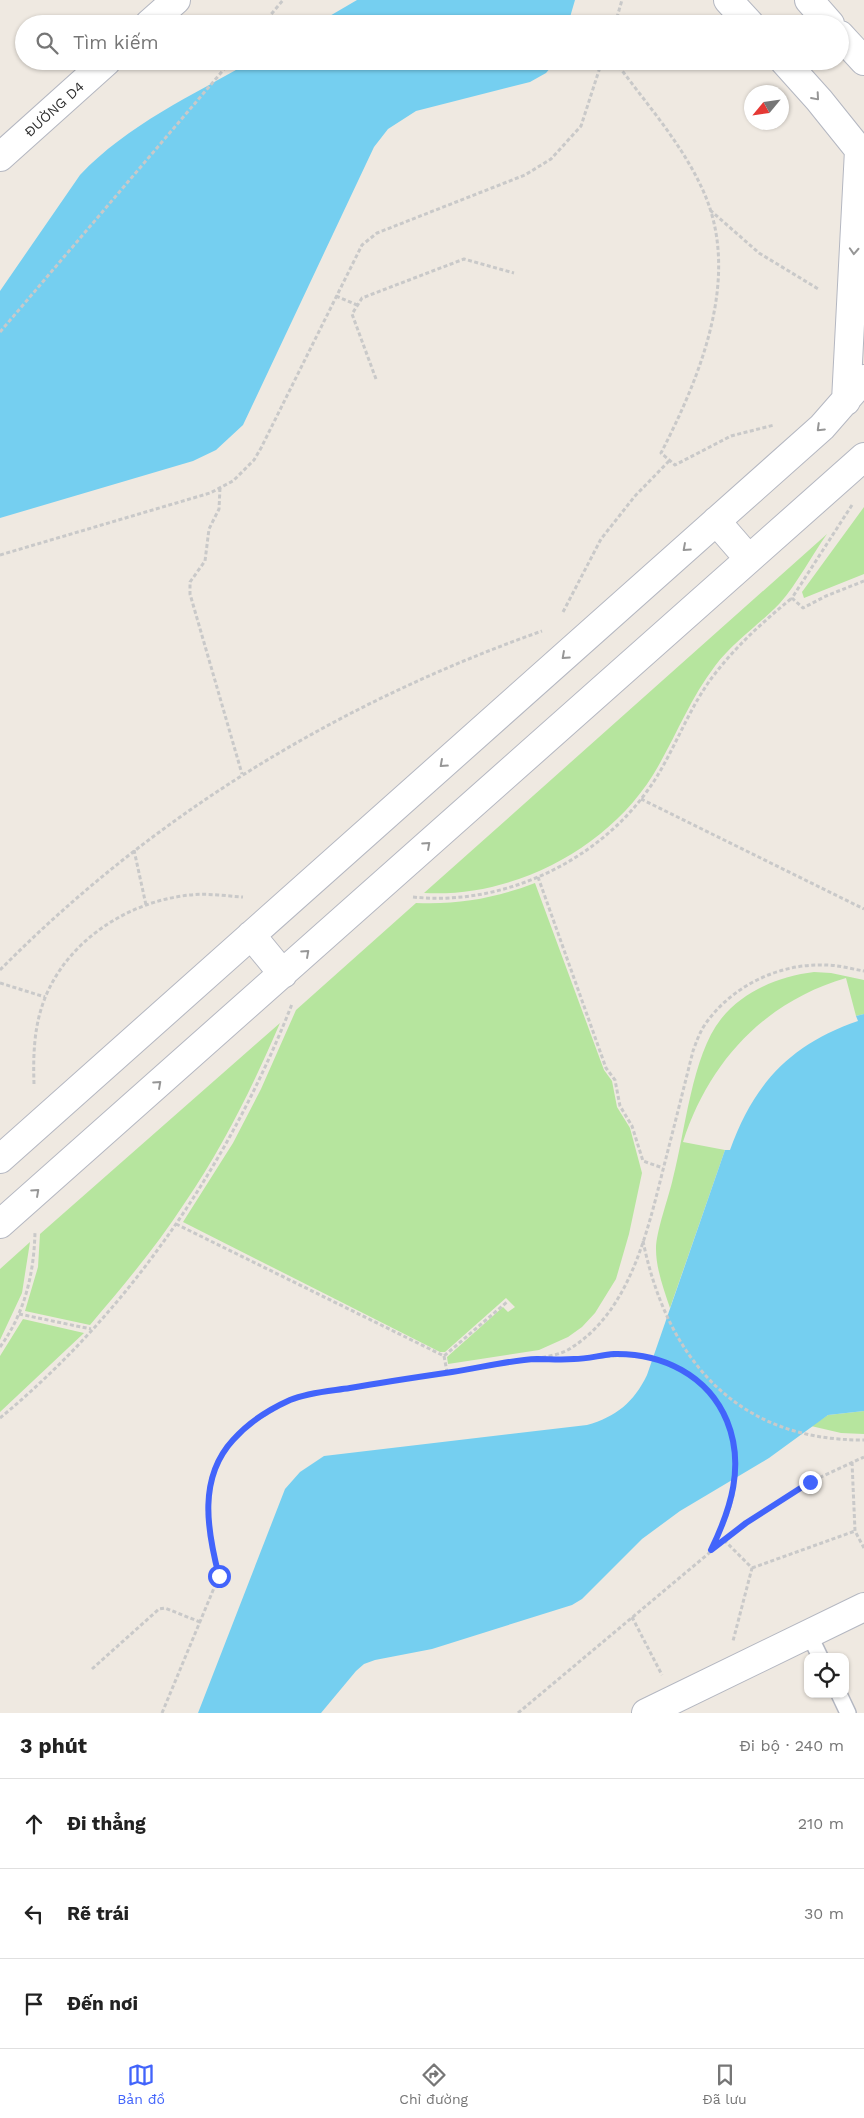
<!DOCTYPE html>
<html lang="vi">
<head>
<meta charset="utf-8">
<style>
  body { margin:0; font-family:"Work Sans",sans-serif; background:#f2f2f2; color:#222 }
  .controls { position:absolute; right:15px; bottom:15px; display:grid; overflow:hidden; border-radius:10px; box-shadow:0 1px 4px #0004 }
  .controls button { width:45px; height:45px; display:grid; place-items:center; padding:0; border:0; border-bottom:1px solid #e0e0e0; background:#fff; color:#222; font:25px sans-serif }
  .compass { position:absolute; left:744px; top:85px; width:45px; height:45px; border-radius:50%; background:#fff; box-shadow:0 1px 4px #0004; rotate:241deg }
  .stop { position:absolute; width:15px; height:15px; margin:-11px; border:4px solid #4264fb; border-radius:50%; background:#fff }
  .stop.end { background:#4264fb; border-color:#fff; box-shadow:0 1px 5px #0008 }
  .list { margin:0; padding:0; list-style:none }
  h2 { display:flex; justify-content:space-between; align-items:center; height:65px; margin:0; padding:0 20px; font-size:21px }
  h2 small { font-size:16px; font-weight:400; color:#767676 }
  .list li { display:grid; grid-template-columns:32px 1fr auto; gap:15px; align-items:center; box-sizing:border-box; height:90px; padding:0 20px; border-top:1px solid #e0e0e0 }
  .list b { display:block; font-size:19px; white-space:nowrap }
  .list em { font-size:16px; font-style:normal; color:#767676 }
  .icon { flex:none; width:28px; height:28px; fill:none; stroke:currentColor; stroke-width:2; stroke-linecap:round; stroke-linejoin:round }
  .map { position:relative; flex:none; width:864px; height:1713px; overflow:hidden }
  .search { position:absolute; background:#fff; box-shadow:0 1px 4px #0004; left:15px; right:15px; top:15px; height:55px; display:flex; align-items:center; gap:12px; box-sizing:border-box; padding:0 18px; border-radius:28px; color:#767676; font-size:19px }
  .sheet { height:335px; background:#fff }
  nav { display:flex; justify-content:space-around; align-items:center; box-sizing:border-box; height:70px; border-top:1px solid #e0e0e0; background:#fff; font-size:14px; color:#767676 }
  nav a { display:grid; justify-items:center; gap:2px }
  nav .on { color:#4264fb }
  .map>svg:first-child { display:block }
  .green { fill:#b6e59e }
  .water { fill:#75cff0 }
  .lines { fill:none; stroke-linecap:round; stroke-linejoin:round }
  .service-casing { stroke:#b4b7c1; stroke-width:18 }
  .minor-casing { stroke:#b4b7c1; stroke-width:30 }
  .tertiary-casing { stroke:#b4b7c1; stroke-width:30 }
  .path { stroke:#c9c9c9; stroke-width:3; stroke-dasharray:4 2.5; stroke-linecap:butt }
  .service { stroke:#fff; stroke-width:15 }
  .minor { stroke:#fff; stroke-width:28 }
  .tertiary { stroke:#fff; stroke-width:28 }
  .oneway { stroke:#969696 }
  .route { stroke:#4264fb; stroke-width:6 }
  .labels { text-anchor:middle; stroke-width:4; stroke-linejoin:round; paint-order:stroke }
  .street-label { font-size:14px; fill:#2e2e2e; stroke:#fff }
</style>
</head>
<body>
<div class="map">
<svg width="864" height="1713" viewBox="0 0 864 1713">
  <rect width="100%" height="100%" fill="#efe9e1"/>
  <path class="green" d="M 864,507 L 864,574 L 804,598 L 802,592 Z
    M 827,534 C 812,555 797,584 780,603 C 759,625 734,641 715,666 C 689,700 675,739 653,775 C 606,850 512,898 424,893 Z
    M 535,883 L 604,1070 L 612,1081 L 617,1107 L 630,1128 L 642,1173 L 629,1234 L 616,1279 L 595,1313 L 582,1327 L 568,1337 L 539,1350 L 448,1364 L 447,1357 L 503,1307 L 508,1312 L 515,1307 L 506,1298 L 445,1352 L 440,1352 L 183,1222 L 233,1143 L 261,1089 L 296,1010 L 416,903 C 458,905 496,898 535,883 Z
    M 814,972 L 831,973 L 864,980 L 864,1014 L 856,1016 L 846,978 C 764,1002 709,1062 683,1142 L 725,1150 L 670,1308 C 664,1290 656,1269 656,1249 C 656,1231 669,1197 673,1178 C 685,1133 692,1055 721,1019 C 743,991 780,976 814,972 Z
    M 280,1023 C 253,1086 223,1147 184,1204 C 156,1247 123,1286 90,1325 L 25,1311 L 38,1267 L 40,1234 Z
    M 30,1242 L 22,1293 L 0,1340 L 0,1269 Z
    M 23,1319 L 84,1333 L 0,1412 L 0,1356 Z
    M 864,1411 L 864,1434 L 841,1433 L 811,1426 L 828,1415 Z"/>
  <path class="water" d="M 357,0 L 575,0 L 568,24 L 316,24 Z
    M 252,61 L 556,61 L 546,73 L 530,82 L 416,111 L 388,129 L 374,147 L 243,425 L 216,450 L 193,461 L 0,518 L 0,291 L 80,175 C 127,125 193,95 252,61 Z
    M 864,1014 L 864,1411 L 828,1415 L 769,1458 L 680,1511 L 642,1539 L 582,1599 L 572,1605 L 432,1649 L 375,1660 L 364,1664 L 356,1671 L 321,1713 L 198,1713 L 285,1489 L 300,1472 L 324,1456 L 587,1425 C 616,1417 634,1402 647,1375 L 725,1150 L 730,1150 C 754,1083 791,1044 858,1021 L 856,1016 Z"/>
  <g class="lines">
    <defs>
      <path id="service" d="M 809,1634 L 820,1657
        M 839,1694 L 848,1713"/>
      <path id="minor" d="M 149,24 L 176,0
        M 0,157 L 107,61
        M 646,1713 L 864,1607"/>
      <path id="tertiary" d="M 728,0 L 750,24
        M 809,0 L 830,24
        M 840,35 L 864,61
        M 784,61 L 819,100 L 864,156
        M 846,401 L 859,150
        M 716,521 L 749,559
        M 251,935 L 283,974
        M 0,1159 L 822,427 L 864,379
        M 0,1224 L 864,457"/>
    </defs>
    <use href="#service" class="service-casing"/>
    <use href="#minor" class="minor-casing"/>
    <use href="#tertiary" class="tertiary-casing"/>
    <path class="path" d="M 263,24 L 283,0
      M 615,24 L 622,0
      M 615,61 C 647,105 687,149 707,200 C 739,283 699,379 661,453 L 675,465 L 731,436 L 774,425
      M 710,210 L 759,253 L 820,290
      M 336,296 L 357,305
      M 0,332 L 231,61
      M 376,379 L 352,314 L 362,298 L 464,259 L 514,273
      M 220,488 L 219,509 L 209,529 L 205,561 L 190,582 L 190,594 L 242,774
      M 852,505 L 792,598 L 803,608 L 826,596 L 864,581
      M 0,555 L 210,493 L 233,481 L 254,460 L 261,448 L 362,245 L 377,233 L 525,175 L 551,159 L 581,126 L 602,61
      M 563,612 L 601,539 L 635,496 L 669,461
      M 641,799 L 864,909
      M 134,850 L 146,905
      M 538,877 L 606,1068 L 615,1080 L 620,1106 L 632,1126 L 643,1161 L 663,1168
      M 413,897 C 506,907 606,858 656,778 C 677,744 690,706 714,675 C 737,645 764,621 792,598
      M 0,970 C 153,815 338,703 542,631
      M 0,983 L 45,997
      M 34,1084 C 33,1055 34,1025 45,998 C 68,940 129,901 190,895 C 207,893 226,896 243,897
      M 176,1224 L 444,1356 L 507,1302
      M 643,1241 C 667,1359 737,1441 864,1440
      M 19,1314 L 91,1329
      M 0,1347 C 25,1313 34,1273 35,1232
      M 444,1356 L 447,1372
      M 541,1359 C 552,1359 564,1360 575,1359 C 600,1358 622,1353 647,1357 C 712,1368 745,1433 733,1495 C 729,1514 721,1531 712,1548
      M 0,1418 C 132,1309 230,1162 292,1004
      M 852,1462 L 855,1531 L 864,1548
      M 724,1540 L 752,1568 L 733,1641
      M 752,1568 L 855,1531
      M 632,1617 L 662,1675
      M 92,1669 L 159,1609 L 165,1608 L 200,1622
      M 162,1713 L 219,1576 L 207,1513 L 210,1484 L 220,1459 L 233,1440 L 251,1423 L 291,1400 L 314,1394 L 535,1359 C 547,1356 561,1355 571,1348 C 633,1309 649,1224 666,1158 C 675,1123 684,1087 693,1051 C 696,1043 699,1034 704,1026 C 730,987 778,963 826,965 C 838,965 852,969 864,971
      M 518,1713 L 745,1523 L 810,1482 L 864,1457"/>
    <use href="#service" class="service"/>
    <use href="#minor" class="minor"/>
    <use href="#tertiary" class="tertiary"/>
  </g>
  <defs><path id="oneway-chevron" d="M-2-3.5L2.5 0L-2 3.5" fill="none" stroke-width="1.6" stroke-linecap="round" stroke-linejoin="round" transform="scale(1.25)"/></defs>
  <g class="oneway">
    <use href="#oneway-chevron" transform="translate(816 97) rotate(49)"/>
    <use href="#oneway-chevron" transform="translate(854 251) rotate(93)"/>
    <use href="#oneway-chevron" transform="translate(820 428) rotate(136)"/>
    <use href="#oneway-chevron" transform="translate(686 548) rotate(138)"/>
    <use href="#oneway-chevron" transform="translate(565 656) rotate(138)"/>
    <use href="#oneway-chevron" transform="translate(443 764) rotate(138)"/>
    <use href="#oneway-chevron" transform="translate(427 845) rotate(-42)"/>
    <use href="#oneway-chevron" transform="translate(306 953) rotate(-42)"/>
    <use href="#oneway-chevron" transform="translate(158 1084) rotate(-42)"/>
    <use href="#oneway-chevron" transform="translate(36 1192) rotate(-42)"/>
  </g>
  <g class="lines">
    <path class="route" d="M 219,1576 C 207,1530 198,1478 233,1440 C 248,1423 270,1409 290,1400 C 309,1392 331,1391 350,1388 C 384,1382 418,1377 452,1372 C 480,1368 509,1360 537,1359 C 549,1359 561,1360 574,1359 C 587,1359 601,1355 614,1354 C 662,1353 708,1375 727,1421 C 745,1465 731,1509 711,1550 L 746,1523 L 810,1482"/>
  </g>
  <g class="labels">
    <g class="street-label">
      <text transform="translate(54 109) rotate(-42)" y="5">ĐƯỜNG D4</text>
    </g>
  </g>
</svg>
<div class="controls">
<button><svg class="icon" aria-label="locate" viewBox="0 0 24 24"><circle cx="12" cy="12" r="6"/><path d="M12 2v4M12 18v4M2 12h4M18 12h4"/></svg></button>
</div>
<svg class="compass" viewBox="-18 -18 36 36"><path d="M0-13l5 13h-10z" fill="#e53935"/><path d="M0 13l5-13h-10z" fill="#767676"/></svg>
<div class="stop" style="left:219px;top:1576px"></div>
<div class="stop end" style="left:810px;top:1482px"></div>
<div class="search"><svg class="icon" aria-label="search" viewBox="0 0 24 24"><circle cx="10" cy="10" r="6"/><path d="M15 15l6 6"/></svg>Tìm kiếm</div>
</div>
<section class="sheet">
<h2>3 phút<small>Đi bộ · 240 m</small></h2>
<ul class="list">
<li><svg class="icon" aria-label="ahead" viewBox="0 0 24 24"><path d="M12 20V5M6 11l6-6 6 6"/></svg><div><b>Đi thẳng</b></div><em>210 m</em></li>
<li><svg class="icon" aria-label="left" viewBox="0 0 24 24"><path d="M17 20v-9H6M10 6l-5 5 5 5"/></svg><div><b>Rẽ trái</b></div><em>30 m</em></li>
<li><svg class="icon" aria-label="arrive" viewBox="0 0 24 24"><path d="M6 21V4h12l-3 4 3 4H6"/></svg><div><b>Đến nơi</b></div></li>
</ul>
</section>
<nav>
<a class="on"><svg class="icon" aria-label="map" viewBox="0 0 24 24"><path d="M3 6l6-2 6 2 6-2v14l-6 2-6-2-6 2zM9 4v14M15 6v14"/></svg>Bản đồ</a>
<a><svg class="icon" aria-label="directions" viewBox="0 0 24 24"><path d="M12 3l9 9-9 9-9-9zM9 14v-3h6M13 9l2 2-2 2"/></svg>Chỉ đường</a>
<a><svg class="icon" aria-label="saved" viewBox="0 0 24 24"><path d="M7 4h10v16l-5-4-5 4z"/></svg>Đã lưu</a>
</nav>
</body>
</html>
